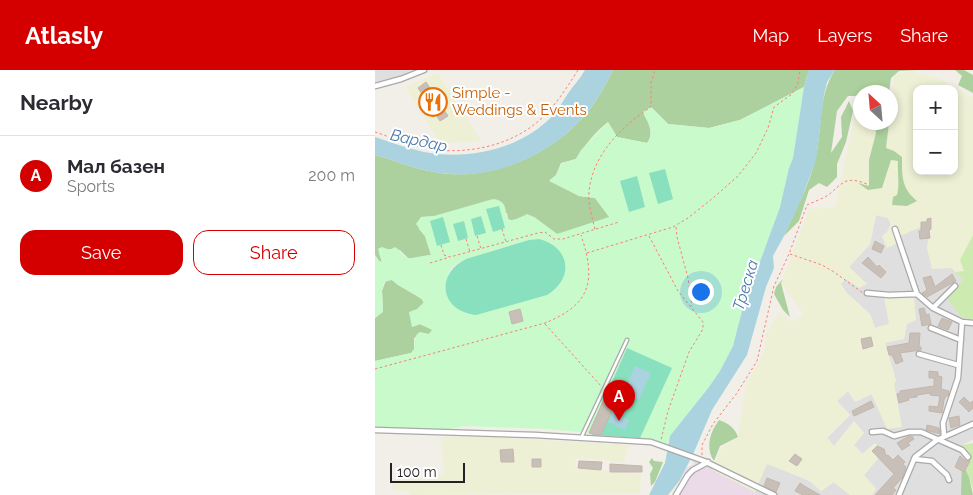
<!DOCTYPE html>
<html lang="en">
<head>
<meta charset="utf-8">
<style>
  body { margin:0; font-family:Raleway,sans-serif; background:#f7f7f7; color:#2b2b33 }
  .controls { position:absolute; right:15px; top:15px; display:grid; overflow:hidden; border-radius:10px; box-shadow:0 2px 8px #0003 }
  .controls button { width:45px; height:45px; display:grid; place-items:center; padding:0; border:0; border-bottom:1px solid #e1e1e2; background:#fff; color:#2b2b33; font:25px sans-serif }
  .compass { position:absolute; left:478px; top:15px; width:45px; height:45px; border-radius:50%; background:#fff; box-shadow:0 2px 8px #0003; rotate:334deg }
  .scale { position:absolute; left:15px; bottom:12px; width:75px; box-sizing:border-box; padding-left:5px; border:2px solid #222; border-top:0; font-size:14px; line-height:18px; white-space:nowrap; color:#222; -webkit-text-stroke:4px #fff; paint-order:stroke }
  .you { position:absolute; left:325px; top:221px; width:18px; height:18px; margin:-12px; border:4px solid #fff; border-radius:50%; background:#1a73e8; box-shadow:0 0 0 8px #1a73e833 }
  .badge { display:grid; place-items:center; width:32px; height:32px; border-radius:50%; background:#d40000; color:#fff; font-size:16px; font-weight:700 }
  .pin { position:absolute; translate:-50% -41px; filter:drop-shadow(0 1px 2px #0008) }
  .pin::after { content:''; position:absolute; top:26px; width:18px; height:15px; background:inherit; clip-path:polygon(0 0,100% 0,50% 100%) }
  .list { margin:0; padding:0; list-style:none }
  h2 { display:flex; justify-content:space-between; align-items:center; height:65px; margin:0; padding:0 20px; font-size:21px }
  h2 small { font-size:16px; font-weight:400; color:#7c7c81 }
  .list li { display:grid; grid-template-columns:32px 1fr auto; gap:15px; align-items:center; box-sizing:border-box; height:80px; padding:0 20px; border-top:1px solid #e1e1e2 }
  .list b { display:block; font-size:19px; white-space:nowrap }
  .list p { margin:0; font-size:16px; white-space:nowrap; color:#7c7c81 }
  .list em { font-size:16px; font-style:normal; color:#7c7c81 }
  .actions { display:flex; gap:10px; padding:15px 20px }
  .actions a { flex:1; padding:11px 0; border:1px solid #d40000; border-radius:15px; text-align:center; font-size:18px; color:#d40000 }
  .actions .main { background:#d40000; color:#fff }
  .map { position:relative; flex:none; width:598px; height:425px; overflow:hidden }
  header { display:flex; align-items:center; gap:30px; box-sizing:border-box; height:70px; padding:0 25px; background:#d40000; color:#fff }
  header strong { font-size:24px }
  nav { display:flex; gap:28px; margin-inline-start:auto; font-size:18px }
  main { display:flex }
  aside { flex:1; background:#fff }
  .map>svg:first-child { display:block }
  .residential { fill:#e0dfdf }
  .industrial { fill:#ebdbe8 }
  .farmland { fill:#eef0d5; fill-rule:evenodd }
  .grass { fill:#cdebb0 }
  .forest { fill:#add19e }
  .park { fill:#c8facc; fill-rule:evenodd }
  .pitch { fill:#88e0be }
  .water { fill:#aad3df }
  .building { fill:#c7bfb8; stroke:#c4b6ab }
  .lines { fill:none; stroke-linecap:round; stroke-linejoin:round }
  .service-casing { stroke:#a9a9a9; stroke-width:5 }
  .minor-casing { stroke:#a9a9a9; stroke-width:7 }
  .path { stroke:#fa8072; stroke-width:1; stroke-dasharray:2.5 2.5; stroke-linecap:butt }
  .service { stroke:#fff; stroke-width:2.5 }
  .minor { stroke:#fff; stroke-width:4.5 }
  .labels { text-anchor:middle; stroke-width:4; stroke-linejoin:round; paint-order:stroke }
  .food-label { font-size:15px; fill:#c56008; stroke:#fff; text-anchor:start }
  .water-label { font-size:16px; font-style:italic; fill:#4a7aab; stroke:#fff }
</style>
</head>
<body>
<header>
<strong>Atlasly</strong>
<nav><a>Map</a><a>Layers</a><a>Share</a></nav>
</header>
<main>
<aside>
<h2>Nearby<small></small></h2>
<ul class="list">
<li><span class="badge">A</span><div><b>Мал базен</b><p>Sports</p></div><em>200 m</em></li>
</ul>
<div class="actions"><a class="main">Save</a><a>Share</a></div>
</aside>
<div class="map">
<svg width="598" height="425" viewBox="0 0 598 425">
  <rect width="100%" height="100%" fill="#f2efe9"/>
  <path class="residential" d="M 0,0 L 49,0 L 0,16 Z
    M 501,145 L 513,148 L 516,154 L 512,162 L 524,166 L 550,155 L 555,157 L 577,198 L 589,210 L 586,247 L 598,250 L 598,370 L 587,375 L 595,388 L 586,425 L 497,425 L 501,419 L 489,405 L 507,384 L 500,373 L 488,385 L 479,375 L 458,376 L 452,368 L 475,345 L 462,331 L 473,321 L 496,323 L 512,358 L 518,314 L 521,311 L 510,273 L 514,254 L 500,258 L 495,244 L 472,224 L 465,214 L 471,209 L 491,214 L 474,197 L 495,174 Z
    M 315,389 L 334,396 L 346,405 L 392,393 L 435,411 L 446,421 L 459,412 L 475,425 L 299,425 L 319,393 Z"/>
  <path class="industrial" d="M 322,392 L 385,425 L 299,425 L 311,399 Z"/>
  <path class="farmland" d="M 535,1 L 559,7 L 577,15 L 594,27 L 598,26 L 598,165 L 585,190 L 590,201 L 580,202 L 577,198 L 557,199 L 552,178 L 555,157 L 550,155 L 525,166 L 521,174 L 512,178 L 507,166 L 512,162 L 516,154 L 513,148 L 501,145 L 495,174 L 474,197 L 492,214 L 484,218 L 471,209 L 466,214 L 472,223 L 495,244 L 500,258 L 514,254 L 509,227 L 539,226 L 541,250 L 532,254 L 529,269 L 510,273 L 521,311 L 519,313 L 527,357 L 512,359 L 497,324 L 480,332 L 473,321 L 462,331 L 475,345 L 452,367 L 459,376 L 479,351 L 489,363 L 479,375 L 487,384 L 500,373 L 507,383 L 489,405 L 501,419 L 497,425 L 475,425 L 459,412 L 446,421 L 435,411 L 392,394 L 380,422 L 337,400 L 347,377 L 363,367 L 371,314 L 389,283 L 391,263 L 405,242 L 417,252 L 429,245 L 406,213 L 434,139 L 460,137 L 482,35 L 485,34 L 486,52 L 516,52 L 516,41 L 518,42 L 519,5 ZM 542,19 L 579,19 L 579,101 L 542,101 Z
    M 63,3 L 106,71 L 65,73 L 30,17 Z
    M 66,367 L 117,367 L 254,375 L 249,392 L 201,388 L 200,398 L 266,404 L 265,424 L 34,425 L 35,422 L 18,419 L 17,411 L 69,405 Z"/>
  <path class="grass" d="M 598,165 L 598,250 L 586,247 L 572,228 L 588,210 L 580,202 L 589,201 L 585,190 Z
    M 598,373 L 598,420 L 594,407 L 587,393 L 595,388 L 586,378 L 587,375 Z"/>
  <path class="forest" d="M 238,0 L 434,0 L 429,17 L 365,50 L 334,58 L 293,54 L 276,37 L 268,42 C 273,53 280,62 272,73 L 242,67 L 233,52 C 222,60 208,77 201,89 L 186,93 L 181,105 L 175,110 L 204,126 L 220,128 L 234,146 L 248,159 L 182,164 L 159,147 L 138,151 L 133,149 L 132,143 L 46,147 L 44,159 L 50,166 L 56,185 L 34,189 L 25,180 L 11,179 L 4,183 L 7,192 L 4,191 L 0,185 L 0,85 C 19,90 39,99 59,102 C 115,113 180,84 215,39 C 224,27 231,14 238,0 Z
    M 460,0 L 542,0 L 524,1 L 516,8 L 514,22 L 486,22 L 485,26 L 473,26 L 462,41 L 456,83 L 467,67 L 466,47 L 474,31 L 478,41 L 471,72 L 462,94 L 462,107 L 452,117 L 444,113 L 434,120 L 424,151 L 409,166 C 420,141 434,116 440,90 C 448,60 442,27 460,0 Z
    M 580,0 L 589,0 L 598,5 L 598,23 L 583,15 L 587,6 Z
    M 500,53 L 514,53 L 511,78 L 519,81 L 527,87 C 527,105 526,118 542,131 L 532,136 L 517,135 L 518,127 L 522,125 C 525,114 522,103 523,91 L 516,90 L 507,118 L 493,120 L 483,113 L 494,116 L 494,90 L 501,63 Z
    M 408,209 L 406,213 L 415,247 L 408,240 L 399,224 L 401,217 Z
    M 11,210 L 17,210 L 23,215 L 47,229 L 49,233 L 48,235 L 36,247 L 37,257 L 45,254 L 57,259 L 57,261 L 54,264 L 39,268 L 39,280 L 36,283 L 0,291 L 0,248 L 8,241 L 7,221 Z
    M 344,350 C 353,353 360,358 363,367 L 345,376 L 339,391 C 330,378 335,362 344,350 Z
    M 277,388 L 279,391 L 288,392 L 280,412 L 276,416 L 275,404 L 278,398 L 274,392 Z
    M 587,393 L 594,407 L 598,425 L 586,425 Z"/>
  <path class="park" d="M 429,17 L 418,88 L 414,98 L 405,137 L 367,241 L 358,276 L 345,301 L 334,317 L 295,366 L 292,375 L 265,368 L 219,365 L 214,363 L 173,359 L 89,356 L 65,361 L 0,359 L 0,291 L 36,283 L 39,279 C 40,272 38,266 45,262 L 54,264 L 57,260 L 45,254 L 37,257 L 34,242 L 42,239 L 49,232 C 41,222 26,219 17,210 L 9,212 L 7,221 L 8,242 L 0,248 L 0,185 L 4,191 L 7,192 L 3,179 L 7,177 L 15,180 L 20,177 C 25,180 28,186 33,188 C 35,189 51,185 56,185 L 50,166 L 41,154 L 46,147 L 59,146 L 118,129 C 144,132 116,163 152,144 L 159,147 L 182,164 L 234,147 L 220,128 L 204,126 L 174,111 L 181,105 L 187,93 L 201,89 L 206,80 L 233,52 L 242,67 L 272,73 C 280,62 273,53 268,42 L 276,37 L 293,54 L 334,58 L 365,50 ZM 164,169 C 190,176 198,200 180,220 L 92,244 C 79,238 76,233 74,220 C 70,202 75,196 91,189 L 154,170 Z"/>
  <path class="pitch" d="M 290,99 L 298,129 L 283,134 L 274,103 Z
    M 262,106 L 270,137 L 254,142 L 245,111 Z
    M 124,136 L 130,158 L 118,162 L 111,139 Z
    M 106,146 L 111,163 L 100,166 L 96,149 Z
    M 68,147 L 75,172 L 62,176 L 55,151 Z
    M 89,151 L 93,168 L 83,171 L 78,154 Z
    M 164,169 C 195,177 200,208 172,225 L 101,245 C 65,241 60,204 91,189 L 154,170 Z
    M 252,278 L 297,298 L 265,368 L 219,365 L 214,363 Z"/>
  <path class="water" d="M 210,0 L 238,0 C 231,14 224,27 215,39 C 179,85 116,113 59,102 C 39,99 19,90 0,85 L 0,67 C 18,73 37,80 55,83 C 95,89 141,79 171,52 C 180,45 186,34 192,25 C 198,16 205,9 210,0 Z
    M 434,0 L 460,0 L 452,12 L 449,25 L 441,90 L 426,130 L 409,166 L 398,186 L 399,198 L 391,217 L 372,285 L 337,340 L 319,382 L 305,410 L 293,425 L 274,425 L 290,393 L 295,366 L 334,317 L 345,301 L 358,276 L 367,241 L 405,137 L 414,98 L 418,88 L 429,17 Z
    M 260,296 L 276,303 L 264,330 L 248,323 Z
    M 238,342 L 254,350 L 250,360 L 233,352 Z"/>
  <path class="building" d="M 51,12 L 73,46 L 65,51 L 43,18 Z
    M 556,148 L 556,159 L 554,160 L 555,168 L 545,169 L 544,161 L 546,161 L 546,152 L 552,152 L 552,149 Z
    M 500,171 L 509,176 L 506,183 L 497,179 Z
    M 493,187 L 502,197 L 504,195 L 511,202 L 506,208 L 487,193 Z
    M 577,204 L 581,211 L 552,227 L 547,223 L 552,220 L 548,208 L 556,206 L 560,217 Z
    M 549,238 L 551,245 L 554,244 L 556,254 L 547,256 L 544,239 Z
    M 145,239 L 148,251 L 137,254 L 134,242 Z
    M 567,248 L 577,252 L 573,260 L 563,256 Z
    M 535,263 L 545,263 L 544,277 L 546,277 L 546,280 L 525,283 L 528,291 L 521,294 L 517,285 L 514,285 L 512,277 L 534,273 Z
    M 496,267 L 498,276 L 488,279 L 486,269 Z
    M 554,301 L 563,302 L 563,306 L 567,307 L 566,319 L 574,321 L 573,326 L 571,326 L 569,330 L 567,343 L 554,341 L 554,336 L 563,337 L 565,326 L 555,325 L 556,323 L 542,325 L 542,327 L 533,328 L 534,330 L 524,333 L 522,324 L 525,323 L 525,321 L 559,316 L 559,308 L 554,308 Z
    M 589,327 L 595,333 L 598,331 L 598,338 L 594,342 L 584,332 Z
    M 229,329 L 234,332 L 233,333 L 236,335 L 235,337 L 238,338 L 226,365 L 218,364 L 214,363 Z
    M 496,331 L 499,337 L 479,346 L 477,341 Z
    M 584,346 L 585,355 L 576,358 L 574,348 Z
    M 552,355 L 564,358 L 565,364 L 551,360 Z
    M 537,366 L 539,369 L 533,373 L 535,375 L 527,380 L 522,373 L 532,367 Z
    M 502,376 L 509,379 L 511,386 L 513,385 L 518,390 L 523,385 L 530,392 L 528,394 L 531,397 L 527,408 L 518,418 L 521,420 L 517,425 L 500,425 L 519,404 L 497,381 Z
    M 138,379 L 139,392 L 126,392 L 125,380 Z
    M 420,384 L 427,389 L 422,396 L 414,391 Z
    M 585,386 L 591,391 L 595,391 L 589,402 L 580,397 Z
    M 157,389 L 166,389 L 166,397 L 157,397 Z
    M 204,391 L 227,392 L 226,400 L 203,398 Z
    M 235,394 L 267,396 L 267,402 L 235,402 Z
    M 392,408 L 405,413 L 401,422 L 389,416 Z
    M 425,413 L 431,417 L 445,425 L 428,425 L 420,421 Z"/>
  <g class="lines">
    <defs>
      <path id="service" d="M 206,368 L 252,270"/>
      <path id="minor" d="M 0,16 L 26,9 L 49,0
        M 520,159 L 542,224
        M 492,223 L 514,225 L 542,224 L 558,238 L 587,252 L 583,308 L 568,353 L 569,366
        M 558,238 L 580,216
        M 587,252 L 598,253
        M 556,258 L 586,270
        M 544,284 L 583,295
        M 0,360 L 160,365 L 276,372 L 329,391 L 399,425
        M 497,362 L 508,361 L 519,366 L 534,362 L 546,362 L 587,380 L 593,387
        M 539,389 L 557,391 L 572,405 L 574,410
        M 301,425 L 313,405 L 318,400 L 333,392
        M 524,425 L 540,387 L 562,370 L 598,354"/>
    </defs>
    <use href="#service" class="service-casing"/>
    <use href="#minor" class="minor-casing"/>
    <path class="path" d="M 0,62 C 18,68 36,76 55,79 C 94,85 140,75 169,46 C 182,33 193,16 203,0
      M 301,157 L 302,167 L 313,208 L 317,236
      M 127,159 L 131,172
      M 220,159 C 217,147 213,134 214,121 C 218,84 247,56 276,37 L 276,13 L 280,0
      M 102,166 L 106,179
      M 274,166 L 303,221 L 328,252 L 328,259 L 314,282 L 293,341 L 286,370
      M 91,169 L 95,182
      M 66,175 L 69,185 L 75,187 L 163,163 L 170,162 L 179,169 L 188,169 L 244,152
      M 212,183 L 298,157 L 313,148 L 338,128 L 363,106 L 381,83 L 393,58 L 399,37 L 417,24 L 423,13 L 425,0
      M 415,184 L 447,195 L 459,202 L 488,223
      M 55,193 L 72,188
      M 170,254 L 226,316
      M 0,299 L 170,253 C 217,234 221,210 206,165
      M 327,385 L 327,375 L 338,354 L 362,323 L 382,291 L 399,216 L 414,184 L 432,135 C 440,131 451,128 457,122 C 470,110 473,107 492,114"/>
    <use href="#service" class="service"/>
    <use href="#minor" class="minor"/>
  </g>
  <defs>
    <symbol id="restaurant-ring" viewBox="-11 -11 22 22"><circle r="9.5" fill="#fff" stroke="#e8710a" stroke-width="1.5"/><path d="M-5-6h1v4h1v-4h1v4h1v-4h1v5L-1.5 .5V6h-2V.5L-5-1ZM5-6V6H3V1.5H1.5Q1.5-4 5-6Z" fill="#e8710a"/></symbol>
  </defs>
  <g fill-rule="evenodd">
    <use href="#restaurant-ring" x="42" y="16" width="32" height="32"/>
  </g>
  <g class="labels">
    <g class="food-label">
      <text x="77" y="28">Simple -<tspan x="77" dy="17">Weddings &amp; Events</tspan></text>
    </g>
    <g class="water-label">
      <text transform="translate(44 70) rotate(12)" y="6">Вардар</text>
      <text transform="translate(370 215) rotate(-73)" y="6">Треска</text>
    </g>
  </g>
</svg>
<div class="controls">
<button>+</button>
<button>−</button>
</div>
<svg class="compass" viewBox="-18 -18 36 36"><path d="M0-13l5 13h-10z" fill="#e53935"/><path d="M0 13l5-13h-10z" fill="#7c7c81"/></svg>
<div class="scale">100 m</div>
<div class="you"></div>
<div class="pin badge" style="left:244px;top:351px">A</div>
</div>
</main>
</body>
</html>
